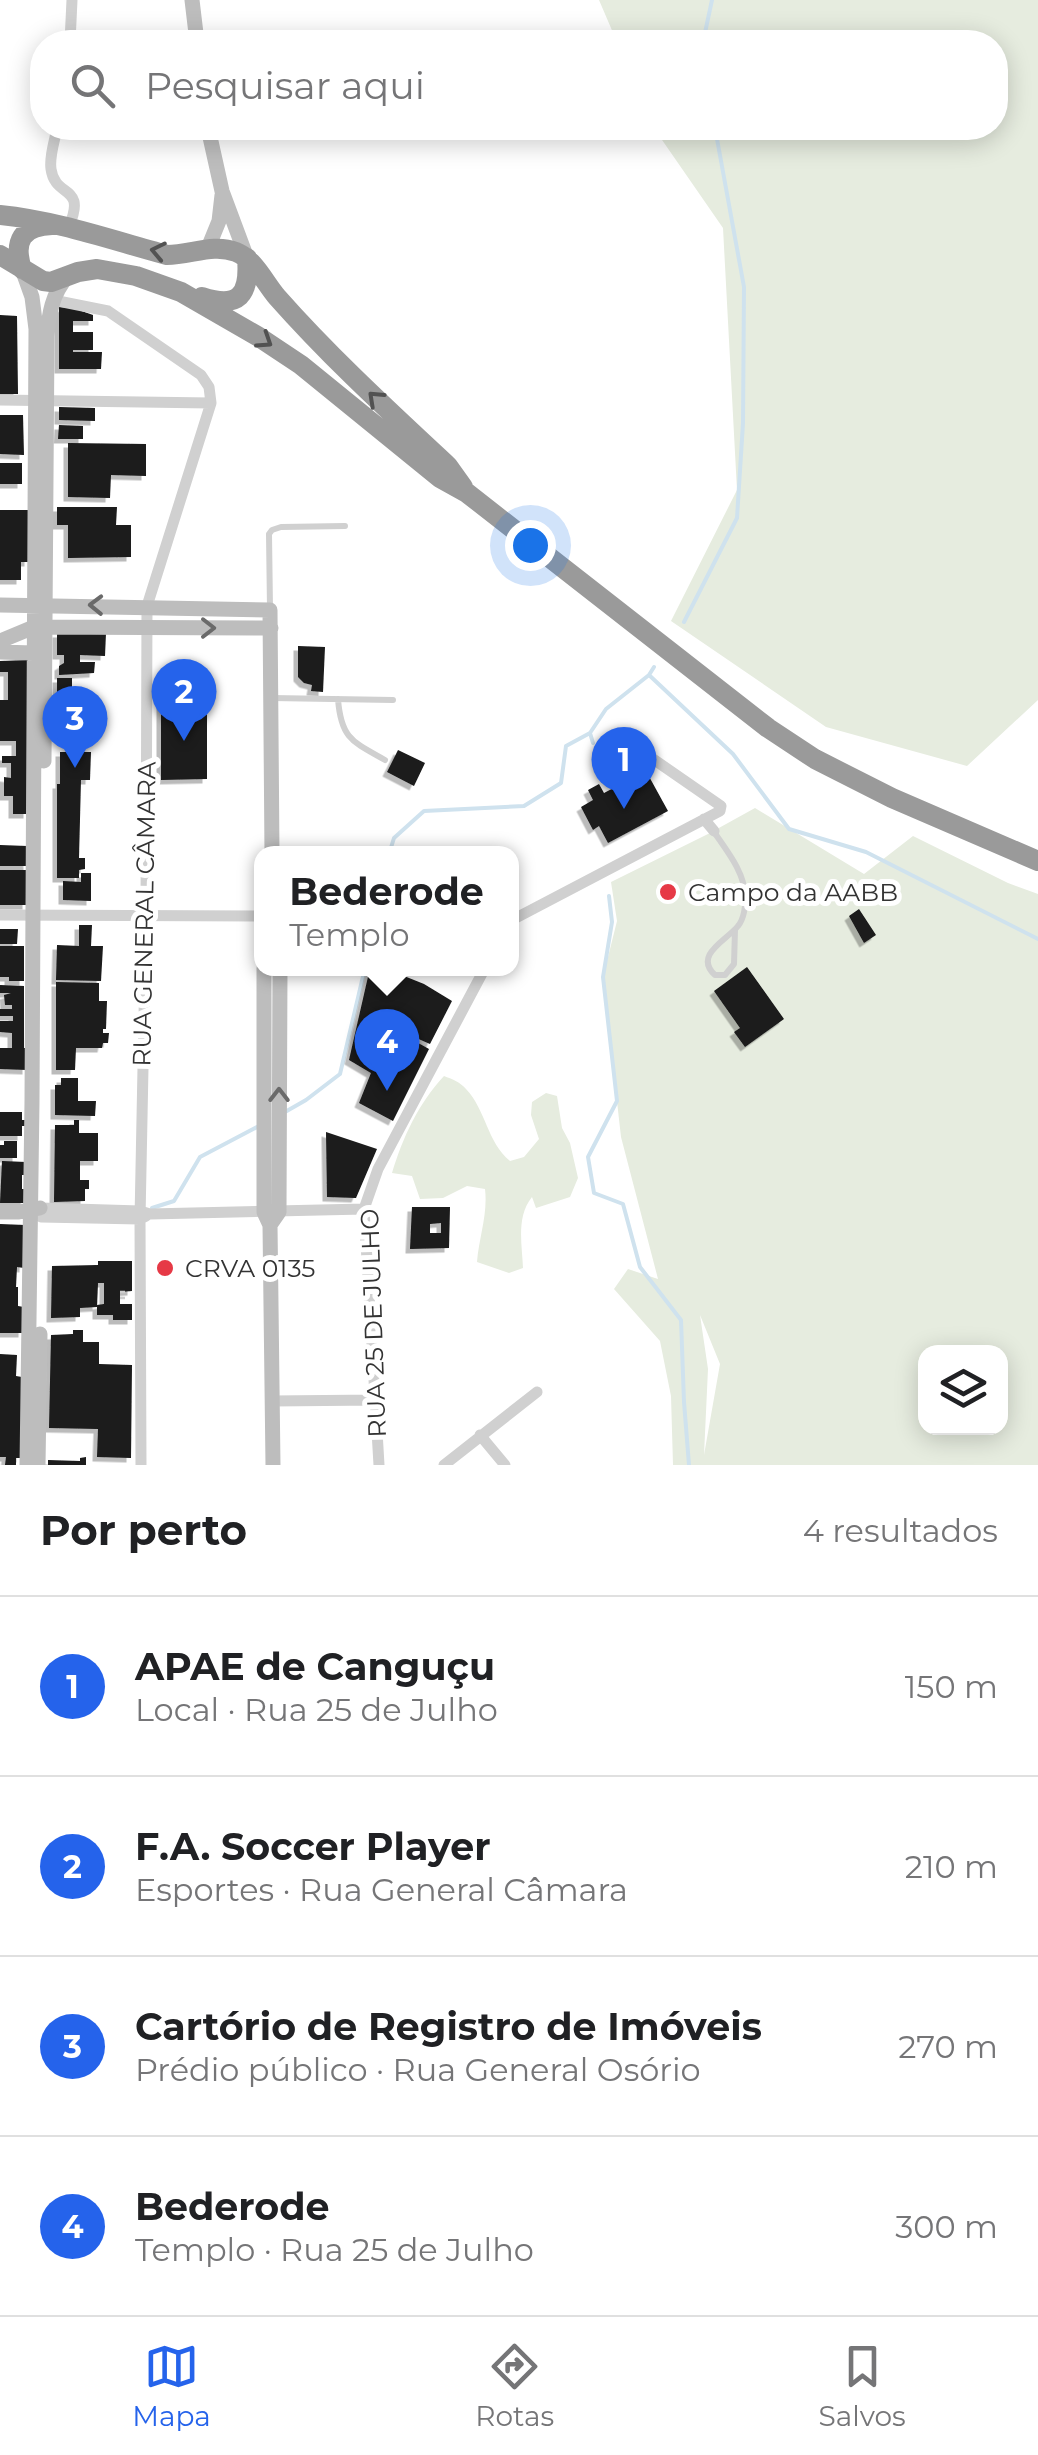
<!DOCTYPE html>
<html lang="pt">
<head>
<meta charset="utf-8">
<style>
  body { margin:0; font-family:Montserrat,sans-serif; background:#f2f2f2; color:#202124 }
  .controls { position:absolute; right:30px; bottom:30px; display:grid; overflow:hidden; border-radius:20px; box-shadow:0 5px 25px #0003 }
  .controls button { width:90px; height:90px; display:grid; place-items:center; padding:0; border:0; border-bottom:2px solid #e0e0e0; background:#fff; color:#202124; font:50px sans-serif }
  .you { position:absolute; left:530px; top:545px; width:35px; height:35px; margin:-25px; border:8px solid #fff; border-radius:50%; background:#1a73e8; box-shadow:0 0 0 15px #1a73e833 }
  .badge { display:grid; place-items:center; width:65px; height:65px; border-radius:50%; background:#2563eb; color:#fff; font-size:32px; font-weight:700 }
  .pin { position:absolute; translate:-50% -82px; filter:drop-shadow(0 2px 5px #0008) }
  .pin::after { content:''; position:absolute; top:52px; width:35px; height:30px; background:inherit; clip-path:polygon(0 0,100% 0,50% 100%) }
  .popup { position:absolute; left:254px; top:846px; width:265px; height:130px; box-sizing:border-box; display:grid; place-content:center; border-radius:20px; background:#fff; filter:drop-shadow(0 2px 8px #0005); font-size:32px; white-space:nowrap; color:#757577 }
  .popup b { font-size:38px; color:#202124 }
  .popup::after { content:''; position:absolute; left:50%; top:100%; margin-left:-20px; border:20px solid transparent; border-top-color:#fff }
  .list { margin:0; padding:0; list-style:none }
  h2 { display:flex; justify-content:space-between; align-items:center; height:130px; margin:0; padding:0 40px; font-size:42px }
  h2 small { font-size:32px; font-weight:400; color:#757577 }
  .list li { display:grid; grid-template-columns:65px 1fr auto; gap:30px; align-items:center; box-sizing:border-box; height:180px; padding:0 40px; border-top:2px solid #e0e0e0 }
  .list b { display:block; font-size:38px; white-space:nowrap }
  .list p { margin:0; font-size:32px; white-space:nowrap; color:#757577 }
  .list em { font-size:32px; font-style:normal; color:#757577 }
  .icon { flex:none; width:55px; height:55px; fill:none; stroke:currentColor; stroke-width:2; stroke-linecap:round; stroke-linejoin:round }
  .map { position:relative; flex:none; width:1038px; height:1465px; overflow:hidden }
  .search { position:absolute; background:#fff; box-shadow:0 5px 25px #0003; left:30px; right:30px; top:30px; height:110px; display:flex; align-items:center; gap:25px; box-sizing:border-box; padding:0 35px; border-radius:40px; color:#757577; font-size:38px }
  .sheet { height:850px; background:#fff }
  nav { display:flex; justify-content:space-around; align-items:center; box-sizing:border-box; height:140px; border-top:2px solid #e0e0e0; background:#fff; font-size:28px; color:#757577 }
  nav a { display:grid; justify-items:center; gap:5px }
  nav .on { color:#2563eb }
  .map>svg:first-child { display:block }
  .green { fill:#e6ecdf; fill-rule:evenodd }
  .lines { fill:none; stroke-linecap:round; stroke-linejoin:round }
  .stream { stroke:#cfe2ee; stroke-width:4 }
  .building { fill:#1a1a1a; fill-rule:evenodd; filter:url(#shadow) }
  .path { stroke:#cdcdcd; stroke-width:2.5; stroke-dasharray:5 5; stroke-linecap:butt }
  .lane { stroke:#d0d0d0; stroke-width:6 }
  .street { stroke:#d0d0d0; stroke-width:11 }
  .secondary { stroke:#bdbdbd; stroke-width:15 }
  .highway { stroke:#9a9a9a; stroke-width:20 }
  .oneway { stroke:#525252 }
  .oneway2 { stroke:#6a6a6a }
  .poi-dot { fill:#e63946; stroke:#fff; stroke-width:4 }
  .labels { text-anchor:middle; stroke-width:10; stroke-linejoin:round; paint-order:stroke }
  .poi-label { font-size:25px; fill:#333; stroke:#fff; text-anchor:start }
  .street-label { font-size:25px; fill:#333; stroke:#fff }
</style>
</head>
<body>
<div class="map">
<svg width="1038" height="1465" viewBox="0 0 1038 1465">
  <defs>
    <filter id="shadow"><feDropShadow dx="-4.5" dy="4.5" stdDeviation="0" flood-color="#0004"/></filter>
  </defs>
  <rect width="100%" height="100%" fill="#fff"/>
  <path class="green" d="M 599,0 L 1038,0 L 1038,700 L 967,766 L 826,727 L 671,621 L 737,490 L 723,228 L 660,137 L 655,128 L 996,128 L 996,42 L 617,42 Z
    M 755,808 L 864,874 L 913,836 L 1008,883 L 1038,894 L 1038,1465 L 673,1465 L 671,1396 L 660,1341 L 614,1289 L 628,1269 L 658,1279 L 621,1137 L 603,977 L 617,921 L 611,882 L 708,834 ZM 700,1315 L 720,1364 L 704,1455 L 708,1369 ZM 926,1352 L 1000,1352 L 1000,1428 L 926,1428 Z
    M 444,1076 C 452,1079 460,1082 466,1089 C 486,1110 487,1142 510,1161 L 524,1157 L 539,1139 L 531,1115 L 532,1102 L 546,1093 L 557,1096 L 562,1128 L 570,1143 L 578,1178 L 570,1197 L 536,1208 L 532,1197 C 516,1217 522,1244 523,1268 L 509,1273 L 477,1262 C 479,1237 488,1214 485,1189 L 467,1186 L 443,1198 L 420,1199 L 412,1176 L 392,1173 C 403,1137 418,1104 444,1076 Z"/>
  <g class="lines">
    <path class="stream" d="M 703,42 L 712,0
      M 684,622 L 737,518 L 743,423 L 744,287 L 715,128
      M 654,667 L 649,675 L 733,754 L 789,829 L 866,852 L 1038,939
      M 593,743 L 590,733 L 606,709 L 649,675
      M 389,854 L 394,838 L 424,811 L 524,806 L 561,783 L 566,746 L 590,733
      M 609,896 L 612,922 L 603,977 L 617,1101 L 588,1157 L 594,1193 L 623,1204 L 640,1267 L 681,1320 L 684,1402 L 689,1465
      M 285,1112 L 306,1100 L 340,1074 L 365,968
      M 152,1208 L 174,1201 L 200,1157 L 259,1126"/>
  </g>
  <path class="building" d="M 59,307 L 73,308 L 93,315 L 93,321 L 73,321 L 73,332 L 93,332 L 93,350 L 73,350 L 73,352 L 102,352 L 101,369 L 59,369 Z
    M 0,315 L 17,316 L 18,394 L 0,394 Z
    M 59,407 L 95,408 L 95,421 L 59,420 Z
    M 0,415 L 23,415 L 24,455 L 0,454 Z
    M 59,425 L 83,426 L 83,439 L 58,439 Z
    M 68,443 L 146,444 L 146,476 L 111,475 L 110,498 L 68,497 Z
    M 0,463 L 22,463 L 22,484 L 0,484 Z
    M 57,507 L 117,507 L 116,525 L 131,525 L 131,557 L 68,558 L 68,525 L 57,525 Z
    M 0,510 L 29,510 L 29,562 L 21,562 L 21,580 L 0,580 Z
    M 57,633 L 106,633 L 105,656 L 80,655 L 80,662 L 95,662 L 94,673 L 59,675 L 59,666 L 64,663 L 64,655 L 57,655 Z
    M 298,646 L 325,647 L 323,692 L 311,691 L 312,685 L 304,683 L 298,677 Z
    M 28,660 L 28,814 L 13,814 L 13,796 L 4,796 L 4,777 L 11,778 L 11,763 L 2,763 L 2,756 L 16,756 L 16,741 L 0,741 L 0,700 L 8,700 L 8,672 L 0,672 L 0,661 Z
    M 57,678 L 72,678 L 72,705 L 101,705 L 100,727 L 57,727 Z
    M 207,702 L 207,779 L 161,780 L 161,703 Z
    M 398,750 L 425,763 L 414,786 L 387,772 Z
    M 60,752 L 91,752 L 90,780 L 81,780 L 79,858 L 85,858 L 85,869 L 79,870 L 79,878 L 57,878 L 57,784 L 60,784 Z
    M 646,771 L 668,811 L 608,843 L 599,826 L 593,830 L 581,807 L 593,800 L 588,790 L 599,784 L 604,793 Z
    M 0,845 L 27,846 L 28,866 L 0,866 Z
    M 0,870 L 27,870 L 27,905 L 0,905 Z
    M 81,873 L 91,873 L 91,901 L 63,900 L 63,881 L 81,882 Z
    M 859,909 L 876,935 L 864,943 L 849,916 Z
    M 79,925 L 92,925 L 91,946 L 103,946 L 101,981 L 56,980 L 57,945 L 79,946 Z
    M 0,929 L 18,929 L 17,944 L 0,944 Z
    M 0,946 L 24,946 L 24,981 L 9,981 L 9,977 L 0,977 Z
    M 747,967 L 784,1019 L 745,1047 L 734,1032 L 740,1028 L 714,991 Z
    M 370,968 L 384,968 L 424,984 L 452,1001 L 430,1044 L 382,1023 L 429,1049 L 393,1121 L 359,1103 L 371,1073 L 349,1060 Z
    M 56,982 L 99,983 L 99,1001 L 107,1001 L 106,1029 L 103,1029 L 103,1033 L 109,1033 L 108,1043 L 103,1043 L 102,1048 L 76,1048 L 75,1070 L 56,1070 Z
    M 0,985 L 24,986 L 24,1048 L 27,1048 L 27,1070 L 0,1069 L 0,1048 L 12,1048 L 12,1033 L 0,1032 L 0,1021 L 13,1021 L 13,1016 L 0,1016 L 0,1009 L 12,1009 L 12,1005 L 5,1005 L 4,995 L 11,993 L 0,993 Z
    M 61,1078 L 78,1078 L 78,1101 L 96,1101 L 95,1116 L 55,1115 L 55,1085 L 61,1085 Z
    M 0,1112 L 22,1112 L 22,1120 L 25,1120 L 25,1126 L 22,1126 L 22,1136 L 0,1136 Z
    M 74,1120 L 79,1120 L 79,1133 L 98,1133 L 98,1161 L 80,1161 L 80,1180 L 89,1180 L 89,1189 L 85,1189 L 85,1201 L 54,1202 L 55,1125 L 74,1125 Z
    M 326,1132 L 377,1149 L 356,1198 L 327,1197 Z
    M 4,1141 L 17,1141 L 17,1158 L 0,1158 L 0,1145 L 4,1145 Z
    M 2,1161 L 26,1162 L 26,1175 L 22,1175 L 22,1189 L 26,1189 L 25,1203 L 0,1203 Z
    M 412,1207 L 450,1207 L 449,1248 L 410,1249 ZM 441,1223 L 441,1233 L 430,1233 L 430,1224 Z
    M 0,1224 L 25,1225 L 24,1268 L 17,1267 L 16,1287 L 18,1287 L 18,1306 L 24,1307 L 23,1333 L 0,1333 Z
    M 98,1261 L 132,1261 L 132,1291 L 120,1292 L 120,1304 L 132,1304 L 132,1320 L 113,1320 L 113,1315 L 97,1315 L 97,1305 L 104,1304 L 104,1283 L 98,1283 L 97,1307 L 80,1308 L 80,1317 L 51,1318 L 52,1266 L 98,1265 Z
    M 73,1330 L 83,1330 L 83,1342 L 99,1342 L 99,1364 L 132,1365 L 131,1458 L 97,1457 L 98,1429 L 49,1428 L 51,1335 L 73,1334 Z
    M 0,1354 L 17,1355 L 16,1376 L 22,1377 L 21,1458 L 16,1458 L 16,1465 L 5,1465 L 6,1457 L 0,1457 Z
    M 86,1457 L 86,1465 L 48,1465 L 48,1460 L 80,1461 L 80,1458 Z"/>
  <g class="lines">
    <path class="path" d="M 120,1292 L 130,1292
      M 120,1298 L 130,1298"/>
    <path class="lane" d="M 270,609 L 269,534 L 272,530 L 281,527 L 345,526
      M 272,698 L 393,700
      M 338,699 C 341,739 353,742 385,760
      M 714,832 C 727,851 745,873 745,896 C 746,905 744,919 738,926 C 727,940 693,955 715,975 L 725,975 L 734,964 L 735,930"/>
    <path class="street" d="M 70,42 L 72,0
      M 57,128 C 55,140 49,156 51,169 C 55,199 87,184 69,226
      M 53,300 L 108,311 L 201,375 L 209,387 L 211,403 L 147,606 L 146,916 L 140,1219 L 141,1465
      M 0,400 L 211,403
      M 704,819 L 714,831
      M 0,915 L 262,916
      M 512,920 L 720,811 L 721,806 L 643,752
      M 41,1208 L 140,1211 L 150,1214 L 364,1209
      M 41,1217 L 140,1219 L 146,1216
      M 272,1401 L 377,1400
      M 480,1435 L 505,1465
      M 379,1465 L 364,1209 L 378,1169 L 485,968
      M 444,1465 L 537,1392"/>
    <path class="secondary" d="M 192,0 L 197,42
      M 208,128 L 222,191 L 247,258
      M 208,248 L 219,221 L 222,195
      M 22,269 L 32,297 L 36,329 L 32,1101 L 27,1465
      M 0,605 L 270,610 L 272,854
      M 0,641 L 34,627 L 271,628
      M 0,652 L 33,653
      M 44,761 L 47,336 C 49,314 52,294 67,277
      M 264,968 L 264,1212 L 270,1225 L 273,1465
      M 0,1212 L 19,1212 L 40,1208
      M 270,1225 L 279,1212 L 280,968
      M 38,1465 L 40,1334"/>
    <path class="highway" d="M 0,215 C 58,221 111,240 167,255 C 191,255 213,243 236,252 C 254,259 265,283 277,297 C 330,357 389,411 448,466 L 463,487
      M 0,255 L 43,281 L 51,282 L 78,272 L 97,269 L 136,276 L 181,292 L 259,337 L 301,365 L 440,478 L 467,493 L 768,728 L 815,759 L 892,798 L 1038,861
      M 22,269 C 13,241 22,226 52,225
      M 202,297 C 239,309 250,295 247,258"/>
  </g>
  <defs><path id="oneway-chevron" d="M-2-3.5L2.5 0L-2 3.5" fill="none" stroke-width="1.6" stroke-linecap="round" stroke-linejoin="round" transform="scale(2.5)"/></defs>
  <g class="oneway">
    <use href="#oneway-chevron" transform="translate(158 251) rotate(-168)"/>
    <use href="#oneway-chevron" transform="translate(265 341) rotate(33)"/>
    <use href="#oneway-chevron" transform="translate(375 398) rotate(-137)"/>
  </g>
  <g class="oneway2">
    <use href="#oneway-chevron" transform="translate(96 605) rotate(-179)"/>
    <use href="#oneway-chevron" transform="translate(208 628)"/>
    <use href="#oneway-chevron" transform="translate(279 1095) rotate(-90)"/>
  </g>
  <g class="poi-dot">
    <circle cx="668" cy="892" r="10"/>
    <circle cx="165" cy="1268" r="10"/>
  </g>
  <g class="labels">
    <g class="poi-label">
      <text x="688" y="901">Campo da AABB</text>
      <text x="185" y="1277">CRVA 0135</text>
    </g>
    <g class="street-label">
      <text transform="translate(144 914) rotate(-89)" y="9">RUA GENERAL CÂMARA</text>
      <text transform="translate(373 1323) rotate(-92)" y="9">RUA 25 DE JULHO</text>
    </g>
  </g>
</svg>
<div class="controls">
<button><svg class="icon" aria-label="layers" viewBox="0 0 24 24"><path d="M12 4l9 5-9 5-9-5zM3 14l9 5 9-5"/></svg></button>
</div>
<div class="you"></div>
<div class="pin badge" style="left:624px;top:809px">1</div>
<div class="pin badge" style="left:184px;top:741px">2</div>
<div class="pin badge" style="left:75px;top:768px">3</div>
<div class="pin badge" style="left:387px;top:1091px">4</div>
<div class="popup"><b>Bederode</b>Templo</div>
<div class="search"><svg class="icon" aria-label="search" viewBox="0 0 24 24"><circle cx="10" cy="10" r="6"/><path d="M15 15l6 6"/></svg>Pesquisar aqui</div>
</div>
<section class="sheet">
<h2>Por perto<small>4 resultados</small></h2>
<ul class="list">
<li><span class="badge">1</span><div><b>APAE de Canguçu</b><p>Local · Rua 25 de Julho</p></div><em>150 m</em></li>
<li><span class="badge">2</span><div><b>F.A. Soccer Player</b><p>Esportes · Rua General Câmara</p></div><em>210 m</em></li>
<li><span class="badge">3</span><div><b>Cartório de Registro de Imóveis</b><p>Prédio público · Rua General Osório</p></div><em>270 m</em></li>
<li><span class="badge">4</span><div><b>Bederode</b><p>Templo · Rua 25 de Julho</p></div><em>300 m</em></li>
</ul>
</section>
<nav>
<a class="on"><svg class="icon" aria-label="map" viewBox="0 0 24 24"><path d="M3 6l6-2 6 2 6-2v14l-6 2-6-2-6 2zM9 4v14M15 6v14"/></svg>Mapa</a>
<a><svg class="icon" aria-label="directions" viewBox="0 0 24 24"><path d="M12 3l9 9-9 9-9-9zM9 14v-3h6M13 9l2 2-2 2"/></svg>Rotas</a>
<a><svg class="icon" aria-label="saved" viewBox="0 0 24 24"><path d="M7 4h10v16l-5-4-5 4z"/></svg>Salvos</a>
</nav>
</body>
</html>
